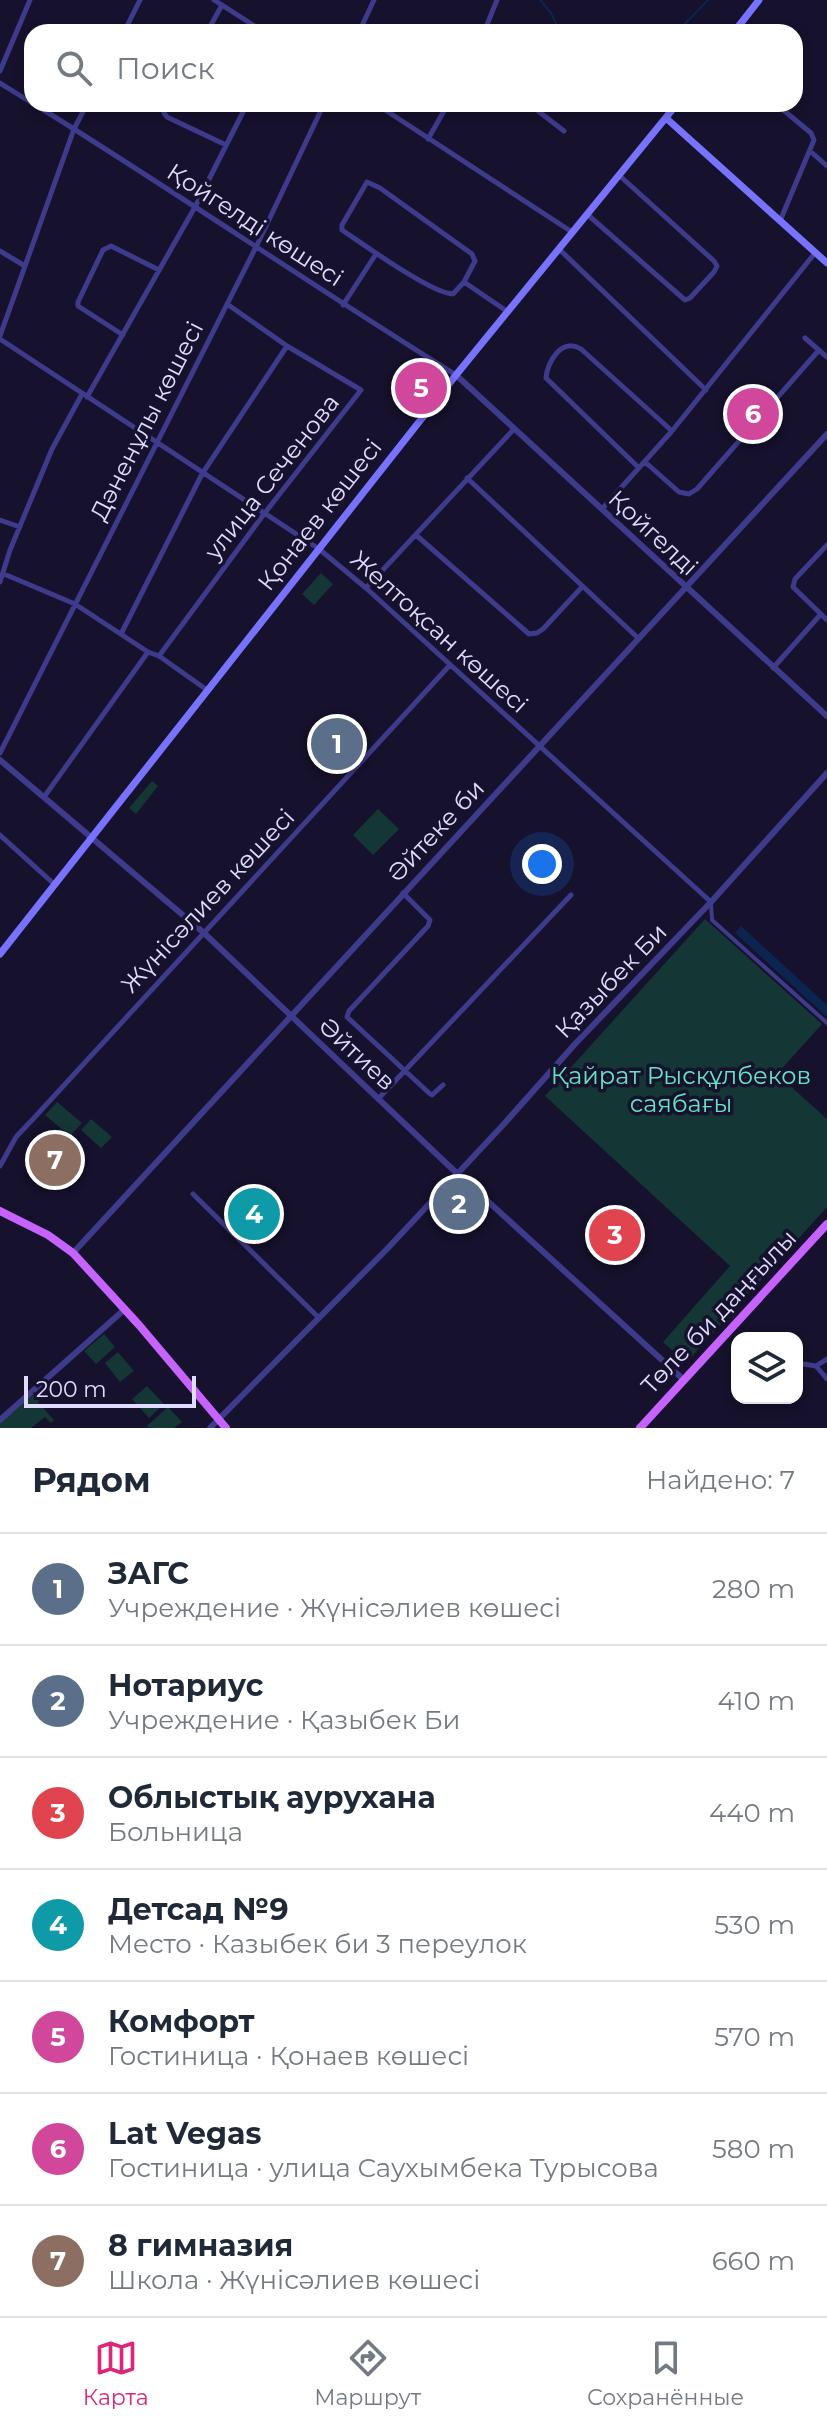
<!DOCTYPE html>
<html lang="ru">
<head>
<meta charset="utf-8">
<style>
  body { margin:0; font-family:Montserrat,sans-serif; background:#f6f6f7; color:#1f2937 }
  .controls { position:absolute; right:24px; bottom:24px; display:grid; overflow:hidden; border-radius:16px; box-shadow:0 4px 12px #0003 }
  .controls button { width:72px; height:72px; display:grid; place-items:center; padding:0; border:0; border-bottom:2px solid #e0e1e3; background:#fff; color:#1f2937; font:40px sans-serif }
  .scale { position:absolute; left:24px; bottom:20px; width:172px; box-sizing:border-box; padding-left:8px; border:4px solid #e0dcff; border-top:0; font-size:22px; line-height:28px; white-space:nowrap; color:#e0dcff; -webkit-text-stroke:6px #16112c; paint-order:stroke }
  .you { position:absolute; left:542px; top:864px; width:28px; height:28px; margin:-20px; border:6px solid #fff; border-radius:50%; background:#1a73e8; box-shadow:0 0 0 12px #1a73e833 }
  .badge { display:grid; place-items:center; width:52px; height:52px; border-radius:50%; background:#db2777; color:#fff; font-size:26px; font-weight:700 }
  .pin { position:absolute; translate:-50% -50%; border:4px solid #fff; box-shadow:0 2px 8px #0006 }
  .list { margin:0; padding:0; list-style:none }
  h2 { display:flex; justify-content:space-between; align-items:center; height:104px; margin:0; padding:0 32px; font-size:34px }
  h2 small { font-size:26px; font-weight:400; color:#747a83 }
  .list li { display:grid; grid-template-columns:52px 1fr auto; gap:24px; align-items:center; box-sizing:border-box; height:112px; padding:0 32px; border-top:2px solid #e0e1e3 }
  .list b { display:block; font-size:30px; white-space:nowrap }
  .list p { margin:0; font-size:26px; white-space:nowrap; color:#747a83 }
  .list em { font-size:26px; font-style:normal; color:#747a83 }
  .icon { flex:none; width:44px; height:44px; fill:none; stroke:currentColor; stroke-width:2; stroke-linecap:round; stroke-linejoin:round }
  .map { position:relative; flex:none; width:827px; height:1428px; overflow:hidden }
  .search { position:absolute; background:#fff; box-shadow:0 4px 12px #0003; left:24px; right:24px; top:24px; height:88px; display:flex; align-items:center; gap:20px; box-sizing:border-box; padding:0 28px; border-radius:24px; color:#747a83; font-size:30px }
  .sheet { height:888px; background:#fff }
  nav { display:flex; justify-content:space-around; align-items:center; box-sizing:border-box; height:112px; border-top:2px solid #e0e1e3; background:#fff; font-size:22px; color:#747a83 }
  nav a { display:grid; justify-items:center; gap:4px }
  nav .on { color:#db2777 }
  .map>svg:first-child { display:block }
  .green { fill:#143635 }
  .water { fill:#0c2550 }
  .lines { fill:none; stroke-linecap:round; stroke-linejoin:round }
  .stream { stroke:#0c2550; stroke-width:2 }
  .pedestrian { stroke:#3f3b8c; stroke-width:4 }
  .minor { stroke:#3f3b8c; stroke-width:5 }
  .tertiary { stroke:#3f3b8c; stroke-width:6 }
  .secondary { stroke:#7873ff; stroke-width:7 }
  .primary { stroke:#c663ff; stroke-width:8 }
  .labels { text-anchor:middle; stroke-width:7; stroke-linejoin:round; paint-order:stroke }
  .street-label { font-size:24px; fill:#e0dcff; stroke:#16112c }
  .park-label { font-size:24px; fill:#64e3c4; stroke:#16112c }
</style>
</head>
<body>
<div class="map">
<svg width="827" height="1428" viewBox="0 0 827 1428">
  <rect width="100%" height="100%" fill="#16112c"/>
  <path class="green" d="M 321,573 L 333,584 L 314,605 L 302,594 Z
    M 152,781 L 158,786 L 136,814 L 129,808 Z
    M 378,809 L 399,829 L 373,855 L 353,835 Z
    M 705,919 L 822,1024 L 777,1074 L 827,1119 L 827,1207 L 686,1363 L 663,1342 L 730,1266 L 545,1096 Z
    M 57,1102 L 82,1123 L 70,1136 L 45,1115 Z
    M 91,1119 L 112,1137 L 101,1148 L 81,1130 Z
    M 104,1334 L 115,1347 L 96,1364 L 84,1351 Z
    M 118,1352 L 134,1371 L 120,1382 L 105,1363 Z
    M 147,1386 L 164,1404 L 149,1418 L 132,1399 Z
    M 43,1387 L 49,1392 L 38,1402 L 54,1420 L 51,1423 L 45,1417 L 31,1428 L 0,1428 L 0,1423 Z
    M 168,1407 L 182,1422 L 174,1428 L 149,1428 L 147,1426 Z"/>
  <path class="water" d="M 741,926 L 827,1005 L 827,1017 L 735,933 Z"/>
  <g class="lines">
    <path class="stream" d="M 540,0 L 551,13 L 560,32
      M 677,32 L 708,0"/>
    <path class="pedestrian" d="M 711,904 L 712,920 L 827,1023"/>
    <path class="minor" d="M 214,0 L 264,32
      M 124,32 L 140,0
      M 207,32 L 222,5
      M 359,32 L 374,0
      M 484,32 L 497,0
      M 0,71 L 30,0
      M 0,83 L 32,103
      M 34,104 C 176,192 314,287 456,375
      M 166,104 L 164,113 L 167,117 L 226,145
      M 376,104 L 572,232
      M 529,104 L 564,131
      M 776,104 L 811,133 L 814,140 L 780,221
      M 428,139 L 448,104
      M 810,151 L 827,166
      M 367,182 L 380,188 L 472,254 L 475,261 L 464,282 L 453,294 C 432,294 363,244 342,230 L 342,225 Z
      M 588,215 L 685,300 L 690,298 L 714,272 L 717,266 L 714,261 L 620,176
      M 559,249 L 706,390
      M 0,251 L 25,266
      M 464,282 L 508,312
      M 343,305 L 376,254
      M 123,335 L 78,306 L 78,302 L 103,250 L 111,246 L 159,270
      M 0,336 L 74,129 L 87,104
      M 805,338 L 827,357
      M 0,339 L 319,549 L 366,588 L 711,902
      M 87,397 L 195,207 L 247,104
      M 645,462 L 679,492 L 689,494 L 697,489 L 819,350
      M 639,468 L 546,378 C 547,362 562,337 581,349 L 672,431
      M 467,478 L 638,638
      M 602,509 L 672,431 L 815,253
      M 0,520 L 20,527
      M 416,535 L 529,634 L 537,633 L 543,629 L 582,587
      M 827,545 L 795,579 L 793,587 L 827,620
      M 4,574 L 75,604 L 148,652 L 159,656 L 207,690
      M 0,582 L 10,550 L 52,449 L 82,394
      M 366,588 L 514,429
      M 121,634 L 202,474 L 287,346
      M 159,656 L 264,514 L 361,390 L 287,346 L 227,304
      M 773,668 L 821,614
      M 0,753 L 257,245 L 324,104
      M 44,797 L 148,652
      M 0,835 L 54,884
      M 403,893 L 430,920 L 428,926 L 349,1011 L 347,1017 L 429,1093 L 432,1095 L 443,1085
      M 378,1099 L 571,895
      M 0,1166 L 16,1137 L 33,1119 L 450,665
      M 193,1194 L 319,1318
      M 797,1363 L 816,1366 L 827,1379
      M 816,1366 L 827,1359"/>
    <path class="tertiary" d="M 456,375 L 827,716
      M 0,760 L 204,933 L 448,1165 L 684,1380
      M 73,1253 L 827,434
      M 0,1420 L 125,1309
      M 210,1428 L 387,1249 L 503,1125 L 575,1044 L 711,902 L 827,773"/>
    <path class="secondary" d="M 734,32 L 759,0
      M 666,118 L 827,263
      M 0,954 L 456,375 L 677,104"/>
    <path class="primary" d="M 0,1211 L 48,1235 L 73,1253 L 139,1325 L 226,1428
      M 640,1428 L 827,1224"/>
  </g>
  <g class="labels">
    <g class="street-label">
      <text transform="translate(255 225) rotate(33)" y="8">Қойгелді көшесі</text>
      <text transform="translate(147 421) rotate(-63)" y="8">Дәненұлы көшесі</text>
      <text transform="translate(272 477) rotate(-52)" y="8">улица Сеченова</text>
      <text transform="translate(320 515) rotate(-52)" y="8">Қонаев көшесі</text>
      <text transform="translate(653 533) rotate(43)" y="8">Қойгелді</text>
      <text transform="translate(439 632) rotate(42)" y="8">Желтоқсан көшесі</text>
      <text transform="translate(436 831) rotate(-47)" y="8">Әйтеке би</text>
      <text transform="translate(208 901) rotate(-47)" y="8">Жүнісәлиев көшесі</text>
      <text transform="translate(611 981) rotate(-46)" y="8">Қазыбек Би</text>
      <text transform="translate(357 1054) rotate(43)" y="8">Әйтиев</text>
      <text transform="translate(719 1312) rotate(-47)" y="8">Төле би даңғылы</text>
    </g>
    <g class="park-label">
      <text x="681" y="1084">Қайрат Рысқұлбеков<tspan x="681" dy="28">саябағы</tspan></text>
    </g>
  </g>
</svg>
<div class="controls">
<button><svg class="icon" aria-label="layers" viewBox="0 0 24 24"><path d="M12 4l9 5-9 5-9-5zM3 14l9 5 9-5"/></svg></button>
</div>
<div class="scale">200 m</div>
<div class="you"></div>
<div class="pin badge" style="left:337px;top:744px;background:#5c6f8a">1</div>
<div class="pin badge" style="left:459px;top:1204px;background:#5c6f8a">2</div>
<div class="pin badge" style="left:615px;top:1235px;background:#e0444e">3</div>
<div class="pin badge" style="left:254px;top:1214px;background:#0f9aa8">4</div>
<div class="pin badge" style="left:421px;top:388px;background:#d1479c">5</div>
<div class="pin badge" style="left:753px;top:414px;background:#d1479c">6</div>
<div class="pin badge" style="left:55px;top:1160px;background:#8d6e63">7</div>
<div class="search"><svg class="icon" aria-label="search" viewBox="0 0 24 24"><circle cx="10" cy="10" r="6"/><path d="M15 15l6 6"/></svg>Поиск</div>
</div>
<section class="sheet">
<h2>Рядом<small>Найдено: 7</small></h2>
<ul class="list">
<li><span class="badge" style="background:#5c6f8a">1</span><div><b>ЗАГС</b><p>Учреждение · Жүнісәлиев көшесі</p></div><em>280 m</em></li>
<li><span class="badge" style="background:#5c6f8a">2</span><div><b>Нотариус</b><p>Учреждение · Қазыбек Би</p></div><em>410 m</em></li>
<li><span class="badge" style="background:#e0444e">3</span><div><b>Облыстық аурухана</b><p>Больница</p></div><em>440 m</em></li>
<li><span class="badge" style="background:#0f9aa8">4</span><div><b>Детсад №9</b><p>Место · Казыбек би 3 переулок</p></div><em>530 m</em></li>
<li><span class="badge" style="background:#d1479c">5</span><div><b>Комфорт</b><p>Гостиница · Қонаев көшесі</p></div><em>570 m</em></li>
<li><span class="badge" style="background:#d1479c">6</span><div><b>Lat Vegas</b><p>Гостиница · улица Саухымбека Турысова</p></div><em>580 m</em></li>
<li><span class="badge" style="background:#8d6e63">7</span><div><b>8 гимназия</b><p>Школа · Жүнісәлиев көшесі</p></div><em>660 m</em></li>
</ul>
</section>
<nav>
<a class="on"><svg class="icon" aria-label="map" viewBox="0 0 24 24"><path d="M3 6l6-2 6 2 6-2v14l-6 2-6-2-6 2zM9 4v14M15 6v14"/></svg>Карта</a>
<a><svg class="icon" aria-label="directions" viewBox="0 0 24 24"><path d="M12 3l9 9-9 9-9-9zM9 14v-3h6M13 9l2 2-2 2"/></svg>Маршрут</a>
<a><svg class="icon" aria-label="saved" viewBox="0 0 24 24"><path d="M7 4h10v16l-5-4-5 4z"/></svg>Сохранённые</a>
</nav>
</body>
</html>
